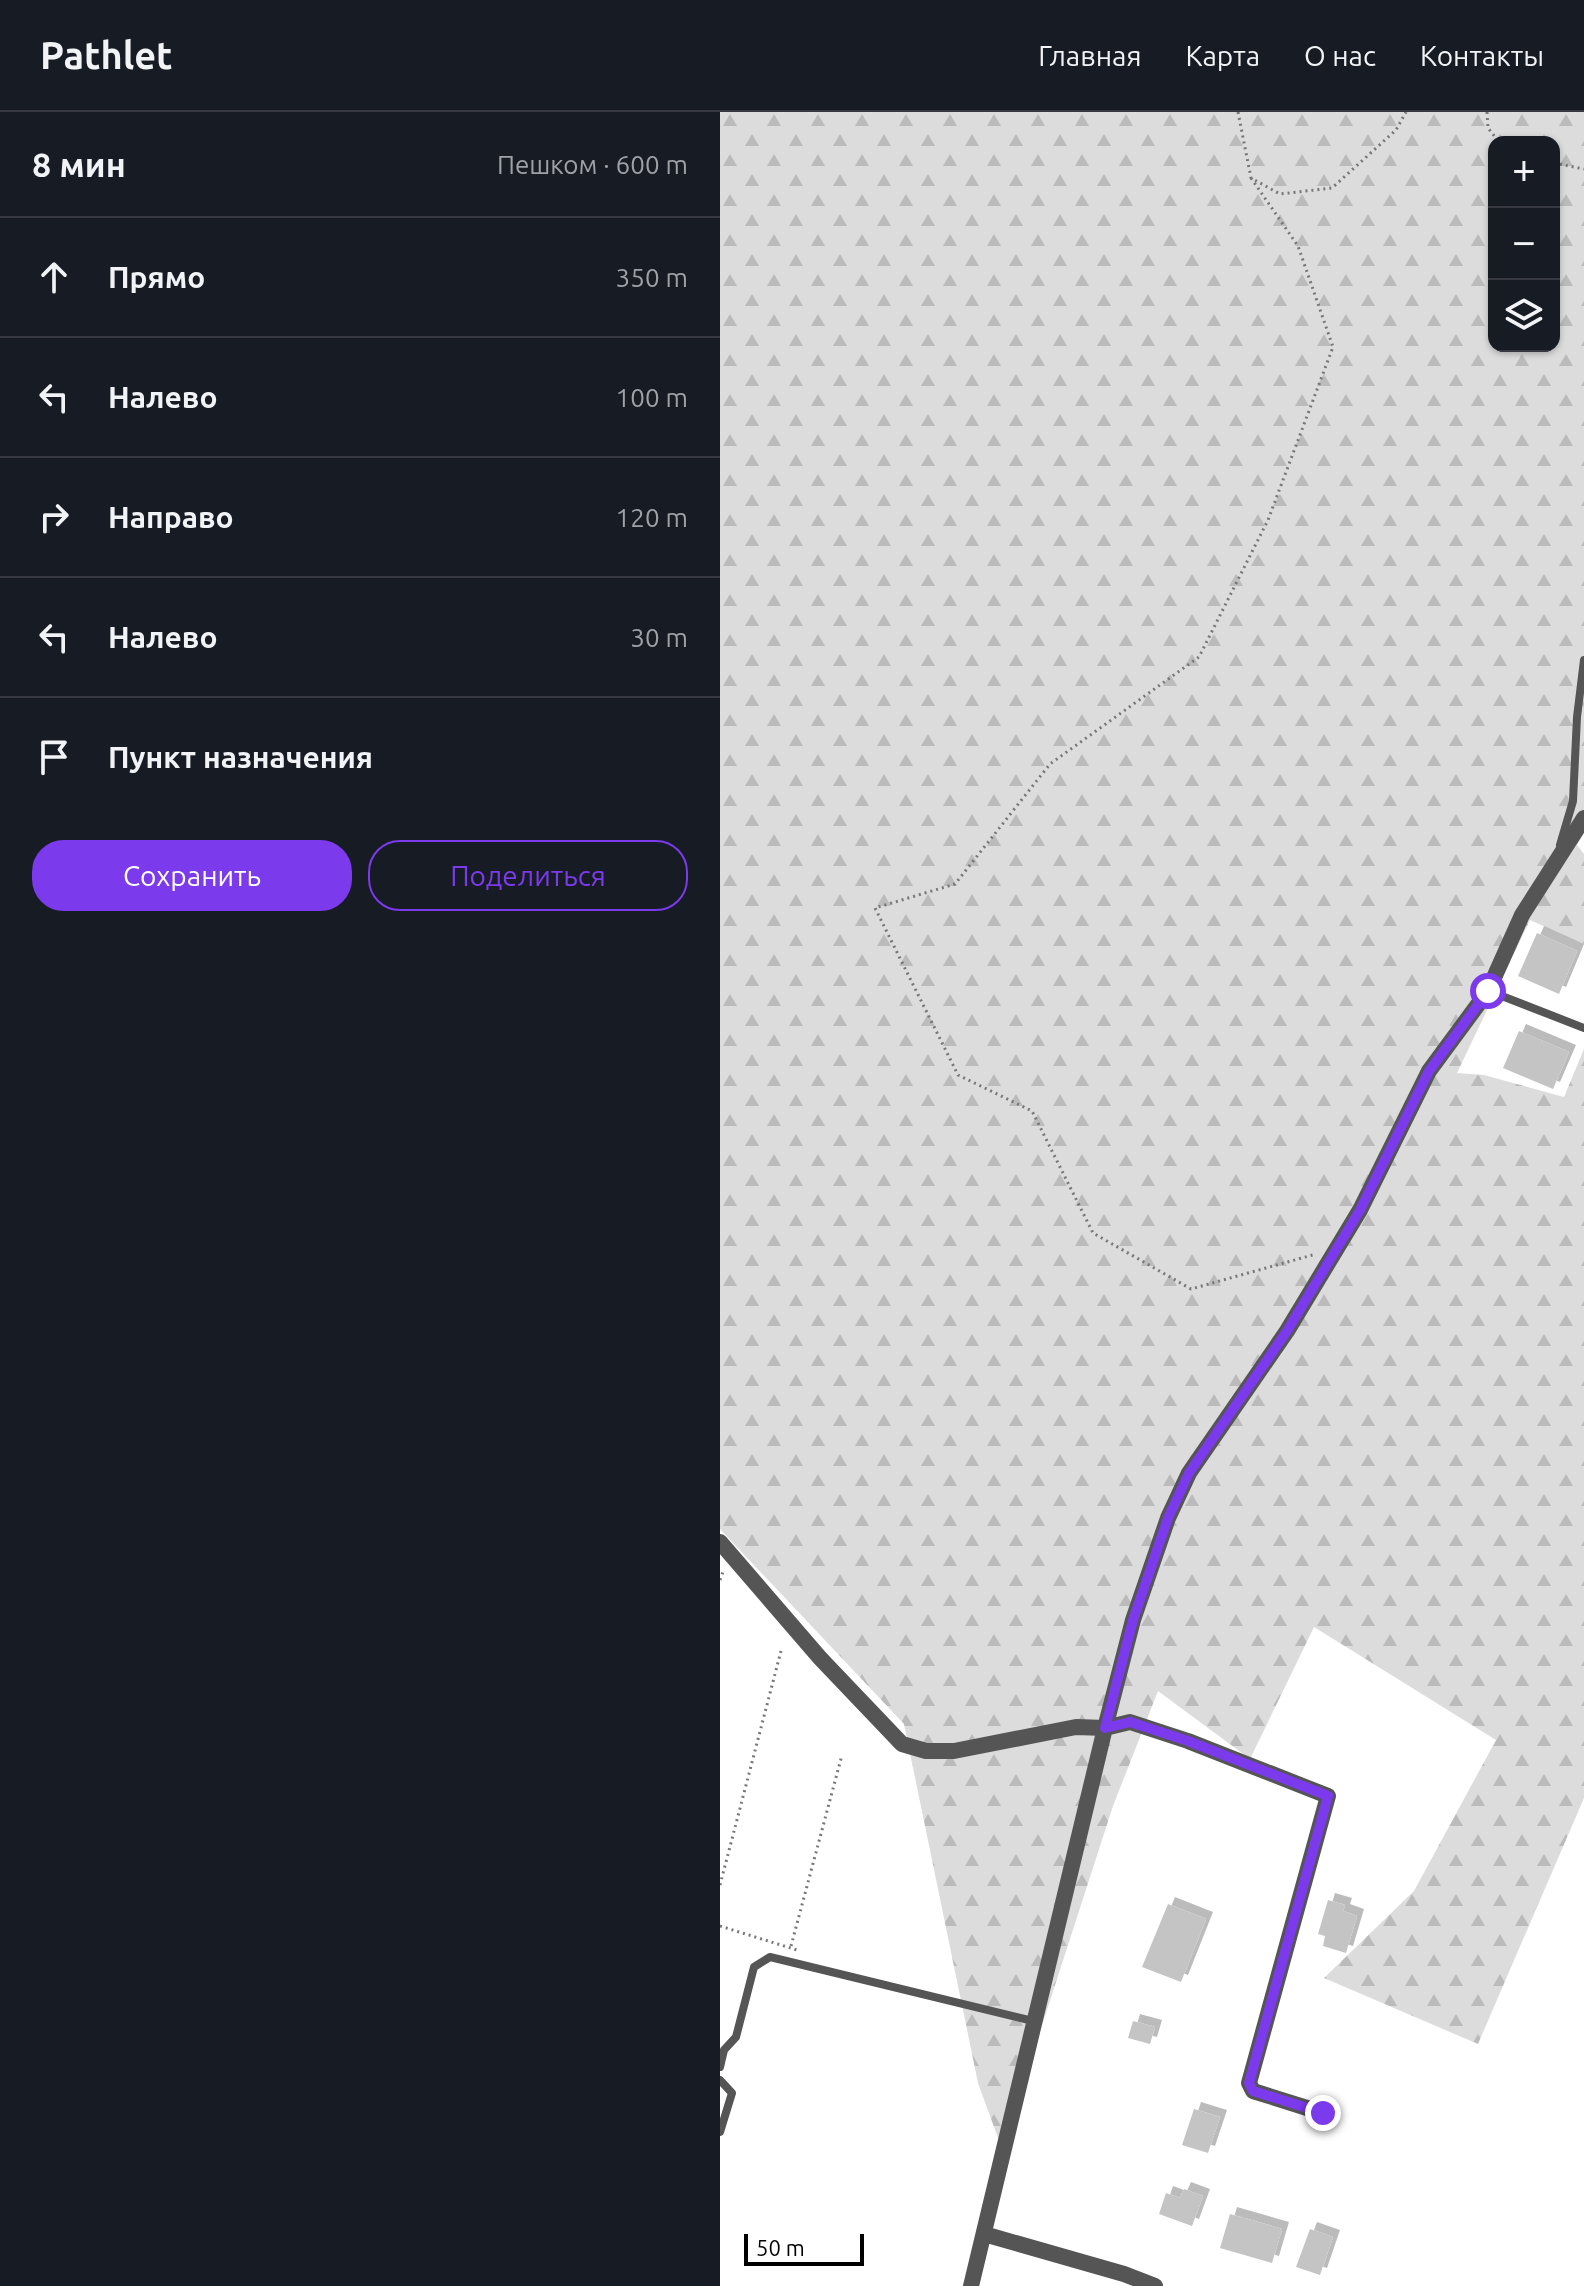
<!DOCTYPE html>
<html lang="ru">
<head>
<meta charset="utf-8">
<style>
  body { margin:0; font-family:Ubuntu,sans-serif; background:#242831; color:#f1f3f6 }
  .controls { position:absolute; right:24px; top:24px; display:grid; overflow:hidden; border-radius:16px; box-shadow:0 2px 6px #0004 }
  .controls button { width:72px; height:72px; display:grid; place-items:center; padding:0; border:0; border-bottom:2px solid #363941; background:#171b24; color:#f1f3f6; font:40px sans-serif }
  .scale { position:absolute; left:24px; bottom:20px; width:120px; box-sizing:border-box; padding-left:8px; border:4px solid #000; border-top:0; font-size:22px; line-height:28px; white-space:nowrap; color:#000; -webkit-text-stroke:6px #fff; paint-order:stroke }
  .stop { position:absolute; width:24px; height:24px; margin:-18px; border:6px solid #7c3aed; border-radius:50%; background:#fff }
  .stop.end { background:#7c3aed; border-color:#fff; box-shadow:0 2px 8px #0008 }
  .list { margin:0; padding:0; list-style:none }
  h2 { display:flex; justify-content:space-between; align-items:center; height:104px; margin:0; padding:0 32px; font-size:34px }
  h2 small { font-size:26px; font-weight:400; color:#9ea1a6 }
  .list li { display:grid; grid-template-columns:52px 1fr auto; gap:24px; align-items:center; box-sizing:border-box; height:120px; padding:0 32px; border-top:2px solid #363941 }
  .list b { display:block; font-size:30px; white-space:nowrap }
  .list em { font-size:26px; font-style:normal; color:#9ea1a6 }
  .actions { display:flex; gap:16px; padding:24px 32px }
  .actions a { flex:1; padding:18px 0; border:2px solid #7c3aed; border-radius:32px; text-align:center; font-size:28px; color:#7c3aed }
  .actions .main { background:#7c3aed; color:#fff }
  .icon { flex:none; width:44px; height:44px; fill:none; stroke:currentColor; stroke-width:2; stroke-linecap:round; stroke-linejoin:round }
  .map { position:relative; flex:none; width:864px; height:2174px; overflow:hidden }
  header { display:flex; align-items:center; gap:48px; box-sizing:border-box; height:112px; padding:0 40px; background:#171b24; border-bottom:2px solid #363941 }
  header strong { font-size:38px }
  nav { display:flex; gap:44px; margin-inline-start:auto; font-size:28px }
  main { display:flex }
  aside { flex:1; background:#171b24 }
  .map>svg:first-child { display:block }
  .forest { fill:url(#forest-firs); fill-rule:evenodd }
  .building { fill:#c4c4c4; filter:url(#shadow) }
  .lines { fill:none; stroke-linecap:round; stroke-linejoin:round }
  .path { stroke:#777; stroke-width:3; stroke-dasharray:2 4; stroke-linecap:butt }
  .service { stroke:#555; stroke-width:8 }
  .minor { stroke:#555; stroke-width:16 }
  .route { stroke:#7c3aed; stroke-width:10 }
</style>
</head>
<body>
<header>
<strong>Pathlet</strong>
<nav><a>Главная</a><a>Карта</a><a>О нас</a><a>Контакты</a></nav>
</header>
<main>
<aside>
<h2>8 мин<small>Пешком · 600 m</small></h2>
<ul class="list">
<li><svg class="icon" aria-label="ahead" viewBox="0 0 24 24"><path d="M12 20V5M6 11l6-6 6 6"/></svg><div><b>Прямо</b></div><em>350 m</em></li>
<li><svg class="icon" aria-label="left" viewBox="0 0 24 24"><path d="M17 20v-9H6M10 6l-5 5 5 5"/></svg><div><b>Налево</b></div><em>100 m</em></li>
<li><svg class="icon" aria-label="right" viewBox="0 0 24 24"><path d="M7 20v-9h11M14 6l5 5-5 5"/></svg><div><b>Направо</b></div><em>120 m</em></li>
<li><svg class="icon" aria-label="left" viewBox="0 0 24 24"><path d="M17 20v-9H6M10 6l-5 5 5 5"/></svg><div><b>Налево</b></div><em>30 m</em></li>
<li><svg class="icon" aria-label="arrive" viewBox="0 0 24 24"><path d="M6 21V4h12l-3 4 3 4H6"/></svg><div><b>Пункт назначения</b></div></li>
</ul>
<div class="actions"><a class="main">Сохранить</a><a>Поделиться</a></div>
</aside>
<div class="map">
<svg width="864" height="2174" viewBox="0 0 864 2174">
  <defs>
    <pattern id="forest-firs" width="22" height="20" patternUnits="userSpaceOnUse" patternTransform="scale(2)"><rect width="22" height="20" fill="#dcdcdc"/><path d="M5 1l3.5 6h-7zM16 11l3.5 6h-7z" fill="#bbb"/></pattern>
    <filter id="shadow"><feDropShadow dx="7" dy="-7" stdDeviation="0" flood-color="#0004"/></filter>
  </defs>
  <rect width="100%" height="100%" fill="#fff"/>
  <path class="forest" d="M 0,0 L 864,0 L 864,721 L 857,733 L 864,742 L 864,832 L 810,808 L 737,961 L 764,963 L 844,985 L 864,937 L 864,1686 L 758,1932 L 604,1866 L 694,1779 L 776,1628 L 594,1515 L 530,1647 L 438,1579 L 393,1694 L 282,2037 L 258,1971 L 184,1612 L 0,1417 ZM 774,30 L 834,30 L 834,234 L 774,234 Z"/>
  <path class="building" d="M 817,821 L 857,839 L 839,882 L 798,864 Z
    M 799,919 L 849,940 L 833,977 L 783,956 Z
    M 608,1788 L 625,1793 L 623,1799 L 637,1804 L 626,1841 L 603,1834 L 605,1824 L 598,1822 Z
    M 448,1792 L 486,1807 L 461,1870 L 422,1855 Z
    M 413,1909 L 435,1915 L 430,1932 L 408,1926 Z
    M 474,1997 L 500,2005 L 488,2041 L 462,2033 Z
    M 464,2077 L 483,2084 L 472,2114 L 439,2102 L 446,2081 L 460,2086 Z
    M 510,2102 L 562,2117 L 552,2151 L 500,2136 Z
    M 590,2117 L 613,2125 L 600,2163 L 576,2155 Z"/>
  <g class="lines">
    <path class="path" d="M 518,0 L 531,66 L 560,82 L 612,76 L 676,18 L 686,0
      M 767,0 L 768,16 L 779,30
      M 834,51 L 864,57
      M 531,66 L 578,134 L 613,235 L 548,408 L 479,545 L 330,652 L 235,772 L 155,796 L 238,963 L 312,999 L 373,1121 L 471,1177 L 596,1142
      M 0,1468 L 4,1457
      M 0,1773 L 61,1539
      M 0,1814 L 77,1838
      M 71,1834 L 122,1643"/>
    <path class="service" d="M 840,733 L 853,689 L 857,605 L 864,548
      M 769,879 L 864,916
      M 0,1955 L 4,1938 L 16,1925 L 34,1855 L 50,1845 L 313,1909
      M 0,1968 L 12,1981 L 0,2020"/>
    <path class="minor" d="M 0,1430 L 100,1546 L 182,1632 L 206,1639 L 234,1639 L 356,1615 L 385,1616 L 410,1610 L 468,1629 L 608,1684 L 529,1971 L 533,1979 L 603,2001
      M 264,2122 L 404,2162 L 435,2174
      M 251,2174 L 385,1616 L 413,1508 L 448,1406 L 469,1361 L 567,1219 L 640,1098 L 709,959 L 768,879 L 802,803 L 864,706"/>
  </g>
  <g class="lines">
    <path class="route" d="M 603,2001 L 533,1979 L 529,1971 L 608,1684 L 468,1629 L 410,1610 L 385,1616 L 413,1508 L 448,1406 L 469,1361 L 567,1219 L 640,1098 L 709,959 L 768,879"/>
  </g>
</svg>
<div class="controls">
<button>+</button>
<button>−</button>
<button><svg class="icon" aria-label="layers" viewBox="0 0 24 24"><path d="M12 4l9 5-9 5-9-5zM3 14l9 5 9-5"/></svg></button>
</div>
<div class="scale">50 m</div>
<div class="stop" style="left:768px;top:879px"></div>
<div class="stop end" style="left:603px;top:2001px"></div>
</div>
</main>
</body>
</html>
